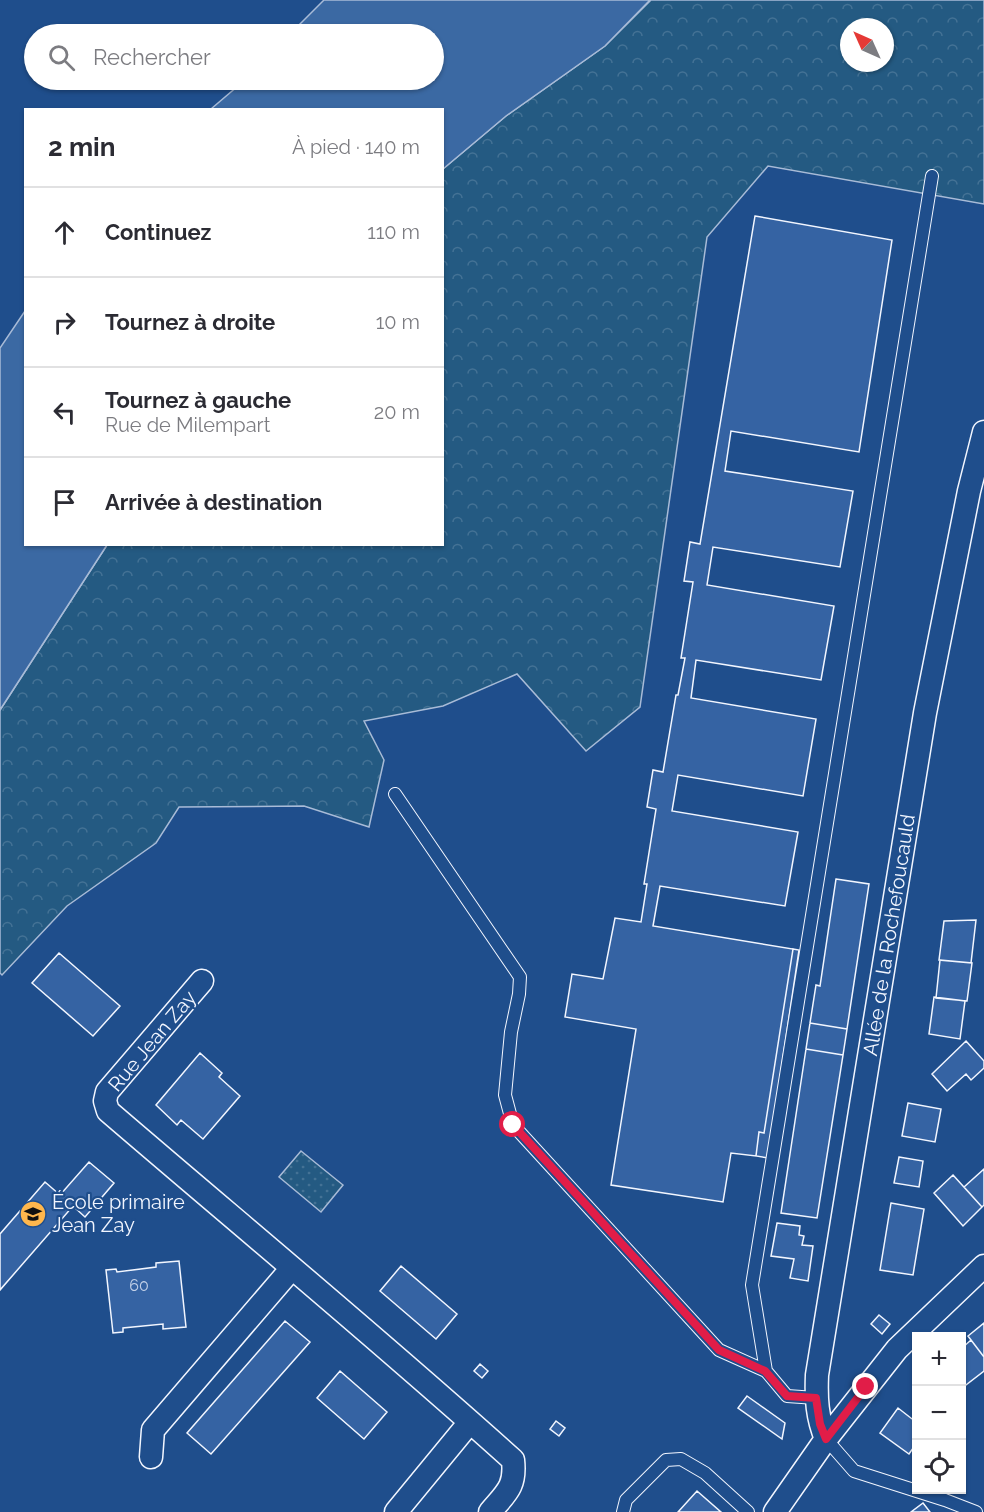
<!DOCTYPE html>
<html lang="fr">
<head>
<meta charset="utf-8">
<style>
  body { margin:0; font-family:Raleway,sans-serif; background:#f7f7f7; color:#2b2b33 }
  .controls { position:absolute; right:18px; bottom:18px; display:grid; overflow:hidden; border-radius:0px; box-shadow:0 2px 4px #0004 }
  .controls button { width:54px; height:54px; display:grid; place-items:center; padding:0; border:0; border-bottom:2px solid #e1e1e2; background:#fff; color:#2b2b33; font:30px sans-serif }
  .compass { position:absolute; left:840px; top:18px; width:54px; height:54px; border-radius:50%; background:#fff; box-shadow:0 2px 4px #0004; rotate:315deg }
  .stop { position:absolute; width:18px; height:18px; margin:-14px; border:4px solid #e11d48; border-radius:50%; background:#fff }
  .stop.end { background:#e11d48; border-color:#fff; box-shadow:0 2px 6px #0008 }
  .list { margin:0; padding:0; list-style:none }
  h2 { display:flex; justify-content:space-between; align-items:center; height:78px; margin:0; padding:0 24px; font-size:26px }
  h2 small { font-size:20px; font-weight:400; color:#7c7c81 }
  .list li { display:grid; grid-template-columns:39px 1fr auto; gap:18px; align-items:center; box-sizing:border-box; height:90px; padding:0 24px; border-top:2px solid #e1e1e2 }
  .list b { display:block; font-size:22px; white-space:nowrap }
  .list p { margin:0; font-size:20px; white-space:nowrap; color:#7c7c81 }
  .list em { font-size:20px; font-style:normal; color:#7c7c81 }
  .icon { flex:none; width:33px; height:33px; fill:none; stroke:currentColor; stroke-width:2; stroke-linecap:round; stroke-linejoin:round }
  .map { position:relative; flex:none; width:984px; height:1512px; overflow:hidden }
  .search { position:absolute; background:#fff; box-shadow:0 2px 4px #0004; left:24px; top:24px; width:420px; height:66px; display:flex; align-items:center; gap:15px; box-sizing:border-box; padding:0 21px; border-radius:33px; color:#7c7c81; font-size:22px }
  .panel { position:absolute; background:#fff; box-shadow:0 2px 4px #0004; left:24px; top:108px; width:420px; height:438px; border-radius:0px }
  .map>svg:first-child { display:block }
  .grass { fill:url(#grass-dots); stroke:#a8bbd7; stroke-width:1.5 }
  .forest { fill:url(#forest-crowns); stroke:#a8bbd7; stroke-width:1.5; fill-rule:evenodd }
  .water { fill:#3b69a3; stroke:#a8bbd7; stroke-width:1.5 }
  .building { fill:#3563a3; stroke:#f2f6ff; stroke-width:1.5 }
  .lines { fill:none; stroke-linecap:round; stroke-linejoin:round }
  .service-casing { stroke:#f2f6ff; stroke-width:14 }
  .minor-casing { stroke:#f2f6ff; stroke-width:25 }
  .service { stroke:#1f4e8c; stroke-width:12 }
  .minor { stroke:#1f4e8c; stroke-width:22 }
  .route { stroke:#e11d48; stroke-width:8 }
  .labels { text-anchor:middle; stroke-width:4.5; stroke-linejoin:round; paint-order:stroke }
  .number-label { font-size:16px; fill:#c3d1e8 }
  .street-label { font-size:20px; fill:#f2f6ff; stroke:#1f4e8c }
  .poi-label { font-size:20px; fill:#f2f6ff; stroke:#1f4e8c; text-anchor:start }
</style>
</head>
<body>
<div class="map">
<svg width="984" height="1512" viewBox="0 0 984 1512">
  <defs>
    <pattern id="grass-dots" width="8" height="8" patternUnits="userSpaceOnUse" patternTransform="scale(1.5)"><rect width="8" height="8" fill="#245a82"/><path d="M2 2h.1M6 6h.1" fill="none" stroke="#447295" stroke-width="1.8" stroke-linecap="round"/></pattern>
    <pattern id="forest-crowns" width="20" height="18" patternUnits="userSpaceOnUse" patternTransform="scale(1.5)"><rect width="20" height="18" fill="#245a82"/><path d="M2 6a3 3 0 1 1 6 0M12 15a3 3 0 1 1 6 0" fill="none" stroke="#447295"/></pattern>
  </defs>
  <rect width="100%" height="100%" fill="#1f4e8c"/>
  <path class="grass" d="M 301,1151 L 343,1185 L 321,1212 L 279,1177 Z"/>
  <path class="forest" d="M 651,0 L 984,0 L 984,204 L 768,166 L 707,237 L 640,707 L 586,751 L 517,674 L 443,706 L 364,721 L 384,760 L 369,827 L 304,806 L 179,807 L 156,843 L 67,906 L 2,975 L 0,973 L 0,710 L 107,545 L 442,544 L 443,169 L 506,116 L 605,46 ZM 849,27 L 885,27 L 885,63 L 849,63 Z"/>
  <path class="water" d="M 324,0 L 650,0 L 605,46 L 506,116 L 443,169 L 442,110 L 211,109 L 245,80 L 434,80 L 434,34 L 290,34 Z
    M 25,311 L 26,544 L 107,545 L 0,710 L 0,348 Z"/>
  <path class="building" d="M 755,216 L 892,240 L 859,452 L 731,431 L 725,471 L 853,491 L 840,567 L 713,547 L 707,585 L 834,606 L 821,680 L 696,660 L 691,698 L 816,719 L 803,796 L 678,775 L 672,811 L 798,832 L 785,906 L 660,886 L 653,926 L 793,949 L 764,1133 L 759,1132 L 756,1156 L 731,1153 L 723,1202 L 611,1185 L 636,1029 L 565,1017 L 572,974 L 603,979 L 615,918 L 641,922 L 647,884 L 644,884 L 656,809 L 647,807 L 653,770 L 663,772 L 676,695 L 678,695 L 685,658 L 681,658 L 693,582 L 684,581 L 690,542 L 700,544 Z
    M 836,879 L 869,884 L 847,1029 L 810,1023 L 816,985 L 820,986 Z
    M 976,920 L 971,963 L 939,960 L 944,921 Z
    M 793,949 L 799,950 L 768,1158 L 756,1156 L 759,1132 L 764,1133 Z
    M 59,953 L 120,1006 L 93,1036 L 32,983 Z
    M 940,960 L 972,963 L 967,1001 L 936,998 Z
    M 934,997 L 965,1001 L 960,1039 L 929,1034 Z
    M 810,1023 L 847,1029 L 843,1055 L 806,1049 Z
    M 966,1041 L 984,1061 L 984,1068 L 971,1080 L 966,1074 L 947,1091 L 932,1074 Z
    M 806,1049 L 843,1055 L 817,1218 L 781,1213 Z
    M 200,1053 L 222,1073 L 219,1077 L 240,1096 L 203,1139 L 181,1120 L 177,1125 L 156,1105 Z
    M 908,1103 L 941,1109 L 935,1142 L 902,1136 Z
    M 899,1157 L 923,1161 L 919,1187 L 894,1183 Z
    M 89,1162 L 114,1183 L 85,1217 L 73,1206 L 0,1290 L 0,1234 L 45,1182 L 60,1195 Z
    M 984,1169 L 984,1205 L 982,1207 L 964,1187 Z
    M 953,1175 L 982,1207 L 963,1226 L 934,1193 Z
    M 891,1203 L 924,1209 L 913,1275 L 880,1270 Z
    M 777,1223 L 800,1226 L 799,1235 L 804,1236 L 802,1245 L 813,1246 L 808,1281 L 790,1278 L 794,1259 L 771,1256 Z
    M 179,1261 L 186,1327 L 163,1329 L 163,1324 L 123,1328 L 123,1332 L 113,1333 L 106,1270 L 116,1269 L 117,1272 L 156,1267 L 156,1263 Z
    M 401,1266 L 457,1314 L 436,1339 L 380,1291 Z
    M 879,1315 L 890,1324 L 882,1334 L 871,1324 Z
    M 285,1321 L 310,1342 L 211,1454 L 187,1433 Z
    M 984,1323 L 984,1357 L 968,1336 Z
    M 971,1340 L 984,1357 L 984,1371 L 962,1388 L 962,1348 Z
    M 480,1364 L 488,1371 L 482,1378 L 474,1371 Z
    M 340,1371 L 387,1412 L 364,1439 L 317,1398 Z
    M 747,1396 L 785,1423 L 782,1439 L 738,1408 Z
    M 898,1408 L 916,1422 L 916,1444 L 909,1454 L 880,1433 Z
    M 556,1421 L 565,1428 L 559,1436 L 550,1429 Z
    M 697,1491 L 721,1512 L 678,1512 Z
    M 923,1503 L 930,1512 L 911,1512 Z"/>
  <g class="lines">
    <defs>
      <path id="service" d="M 395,794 L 520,977 L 519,994 L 511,1032 L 505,1095 L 513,1125 L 719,1350 L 766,1371
        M 816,1398 L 787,1396 L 766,1371 L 752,1285 L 932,176
        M 826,1439 L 854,1471 L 945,1500 L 976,1512
        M 623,1512 L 626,1500 L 666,1460 L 681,1459 L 705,1473 L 748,1512"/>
      <path id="minor" d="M 202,981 L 107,1092 L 105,1101 L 108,1111 C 243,1227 381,1341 513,1460 C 516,1487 506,1493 490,1512
        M 826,1439 C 817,1417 816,1399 817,1375 L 925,713 L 969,491 L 984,432
        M 151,1457 L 153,1430 L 292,1268
        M 396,1512 L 470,1422
        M 775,1512 L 826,1439 L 897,1349 L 984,1266"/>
    </defs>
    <use href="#service" class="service-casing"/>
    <use href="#minor" class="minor-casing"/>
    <use href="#service" class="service"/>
    <use href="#minor" class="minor"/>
  </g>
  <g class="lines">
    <path class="route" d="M 513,1125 L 719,1350 L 765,1371 L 787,1396 L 816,1398 L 820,1424 L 826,1439 L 866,1387"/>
  </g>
  <defs>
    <symbol id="school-disc" viewBox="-11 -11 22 22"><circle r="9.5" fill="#ffb74d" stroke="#1f4e8c"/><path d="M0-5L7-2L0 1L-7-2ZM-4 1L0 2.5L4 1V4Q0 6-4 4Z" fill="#111"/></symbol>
  </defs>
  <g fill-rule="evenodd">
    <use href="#school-disc" x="18" y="1199" width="30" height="30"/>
  </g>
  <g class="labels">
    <g class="number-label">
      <text x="139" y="1291">60</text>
    </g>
    <g class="street-label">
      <text transform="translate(889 935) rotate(-81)" y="7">Allée de la Rochefoucauld</text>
      <text transform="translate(152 1041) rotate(-50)" y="7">Rue Jean Zay</text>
    </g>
    <g class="poi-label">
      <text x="52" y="1209">École primaire<tspan x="52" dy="23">Jean Zay</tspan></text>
    </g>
  </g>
</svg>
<div class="controls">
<button>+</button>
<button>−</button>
<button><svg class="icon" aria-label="locate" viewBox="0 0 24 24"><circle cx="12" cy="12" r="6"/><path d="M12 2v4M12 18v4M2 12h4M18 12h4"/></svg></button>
</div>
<svg class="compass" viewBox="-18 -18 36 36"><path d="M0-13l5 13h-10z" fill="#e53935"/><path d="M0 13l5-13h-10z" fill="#7c7c81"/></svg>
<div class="stop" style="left:513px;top:1125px"></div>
<div class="stop end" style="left:866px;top:1387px"></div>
<div class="search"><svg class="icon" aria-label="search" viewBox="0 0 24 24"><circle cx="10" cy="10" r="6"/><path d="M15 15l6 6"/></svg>Rechercher</div>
<section class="panel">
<h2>2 min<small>À pied · 140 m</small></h2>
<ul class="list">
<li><svg class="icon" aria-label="ahead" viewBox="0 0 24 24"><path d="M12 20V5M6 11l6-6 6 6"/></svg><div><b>Continuez</b></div><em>110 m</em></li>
<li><svg class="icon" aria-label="right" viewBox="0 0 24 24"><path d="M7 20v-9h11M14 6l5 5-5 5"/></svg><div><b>Tournez à droite</b></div><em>10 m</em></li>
<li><svg class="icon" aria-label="left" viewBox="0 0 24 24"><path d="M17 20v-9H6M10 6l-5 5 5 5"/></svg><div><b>Tournez à gauche</b><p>Rue de Milempart</p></div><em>20 m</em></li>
<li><svg class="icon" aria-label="arrive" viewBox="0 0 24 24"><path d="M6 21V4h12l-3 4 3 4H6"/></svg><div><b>Arrivée à destination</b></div></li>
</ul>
</section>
</div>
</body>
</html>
